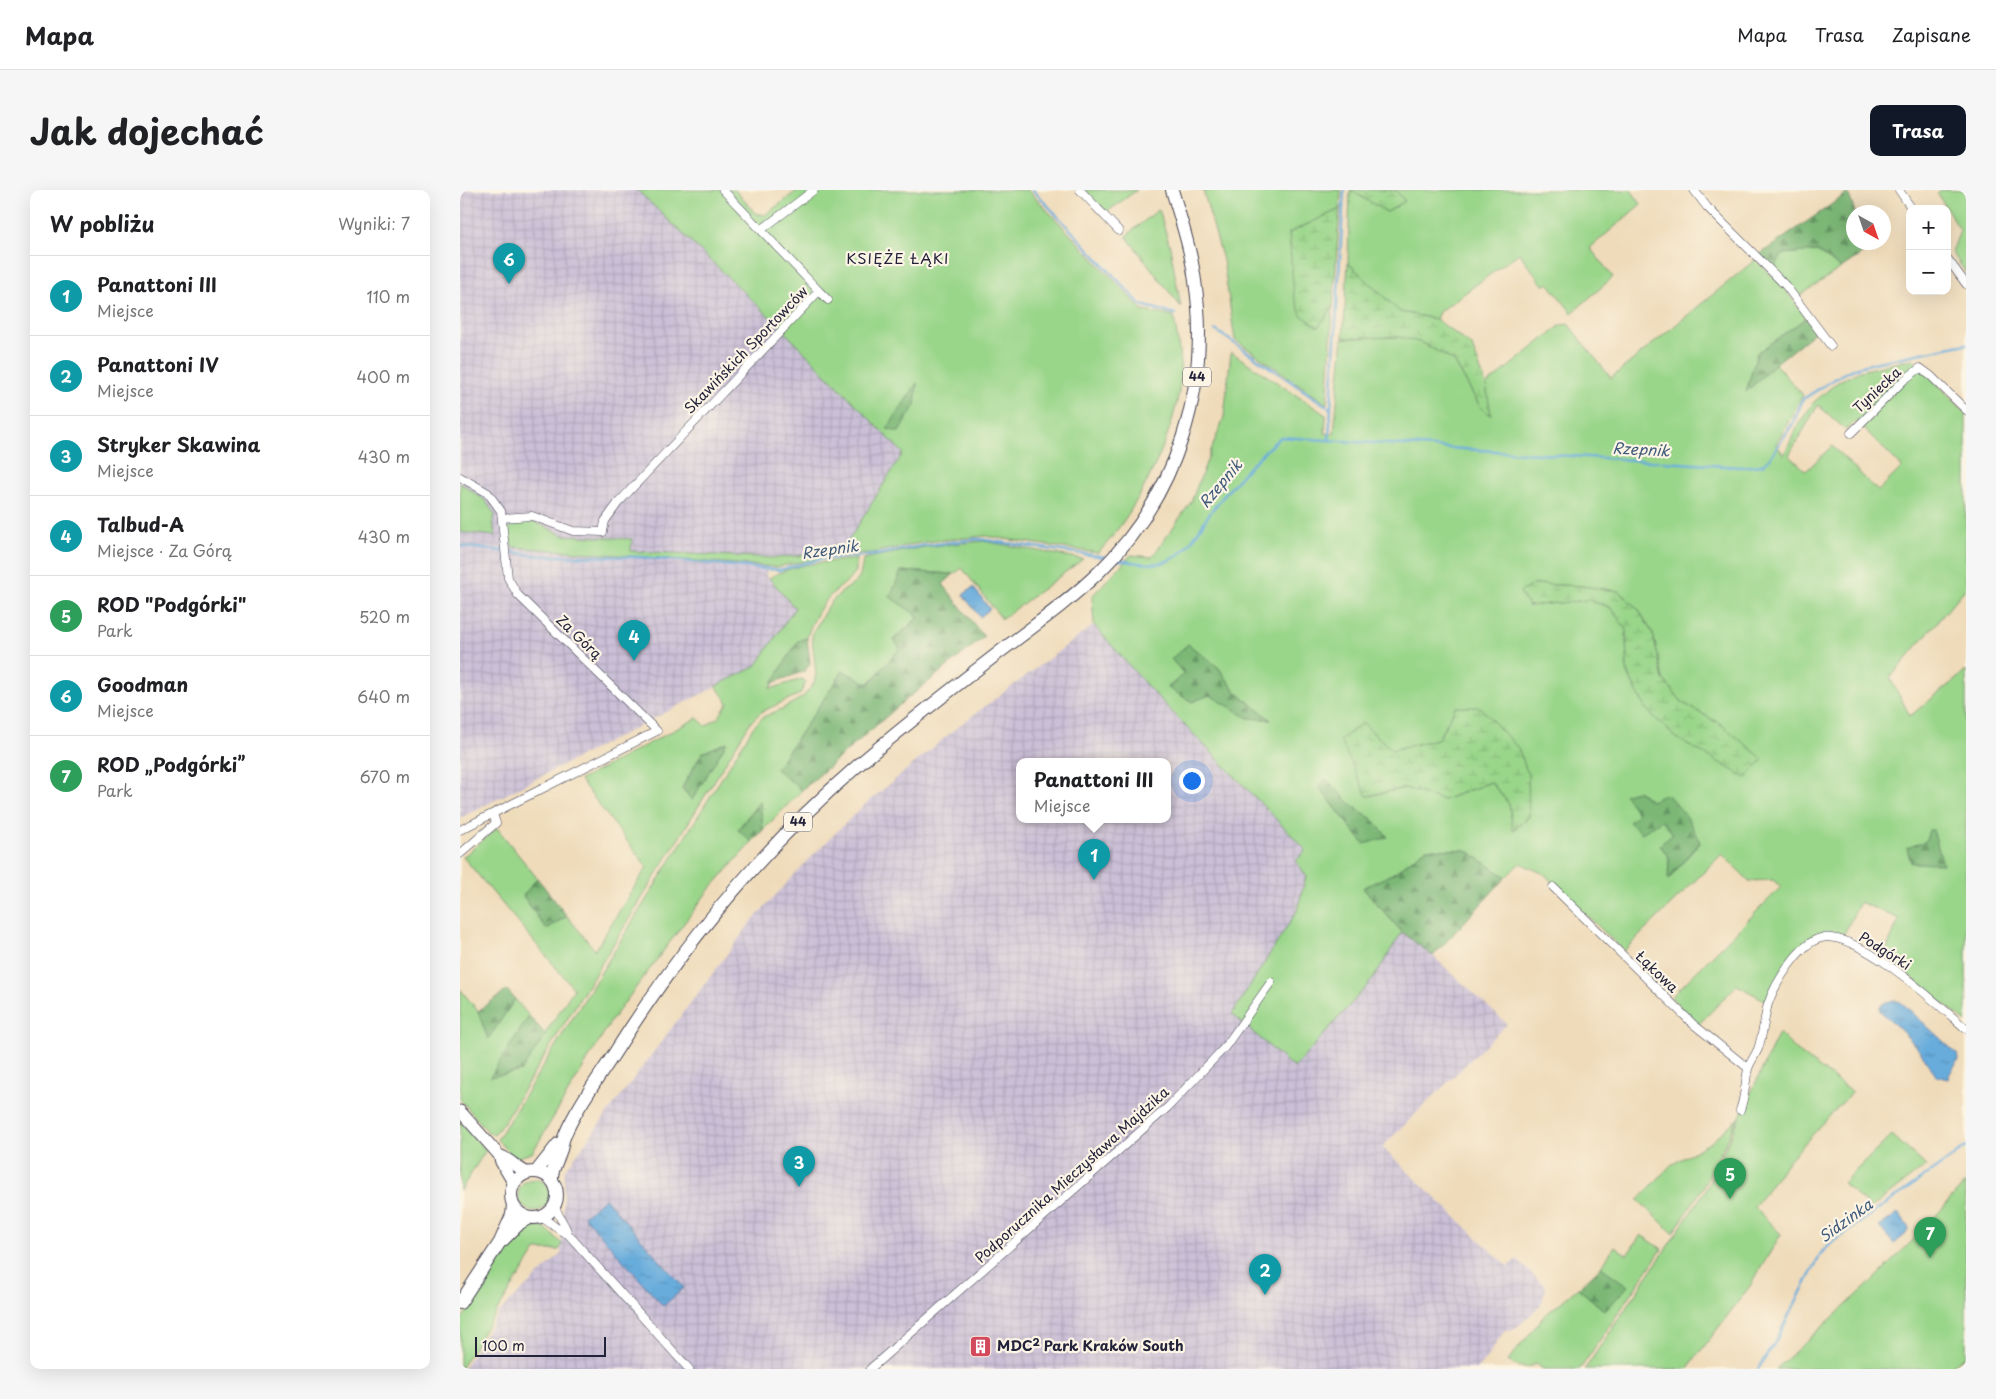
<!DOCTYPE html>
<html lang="pl">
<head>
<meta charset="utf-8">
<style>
  body { margin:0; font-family:"Playpen Sans",sans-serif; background:#f6f6f6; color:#202124 }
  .controls { position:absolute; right:15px; top:15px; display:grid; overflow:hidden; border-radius:10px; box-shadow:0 5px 20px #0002 }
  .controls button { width:45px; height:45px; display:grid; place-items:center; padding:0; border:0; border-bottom:1px solid #e0e0e0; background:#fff; color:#202124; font:25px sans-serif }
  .compass { position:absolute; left:1386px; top:15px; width:45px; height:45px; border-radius:50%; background:#fff; box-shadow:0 5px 20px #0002; rotate:140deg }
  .scale { position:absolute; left:15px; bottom:12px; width:131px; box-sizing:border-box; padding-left:5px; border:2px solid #22223b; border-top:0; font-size:14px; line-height:18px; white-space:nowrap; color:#22223b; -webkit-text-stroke:4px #fcf5e5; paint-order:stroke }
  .you { position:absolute; left:731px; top:590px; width:18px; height:18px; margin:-12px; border:4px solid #fff; border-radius:50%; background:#1a73e8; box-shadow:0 0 0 8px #1a73e833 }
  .badge { display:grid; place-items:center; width:32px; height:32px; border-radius:50%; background:#111827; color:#fff; font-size:16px; font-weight:700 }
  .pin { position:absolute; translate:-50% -41px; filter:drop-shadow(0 1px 2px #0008) }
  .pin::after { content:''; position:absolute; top:26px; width:18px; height:15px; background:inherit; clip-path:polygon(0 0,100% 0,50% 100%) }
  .popup { position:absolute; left:556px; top:568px; width:155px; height:65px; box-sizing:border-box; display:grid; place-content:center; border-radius:10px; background:#fff; filter:drop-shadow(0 1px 4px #0005); font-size:16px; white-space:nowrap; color:#757577 }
  .popup b { font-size:19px; color:#202124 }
  .popup::after { content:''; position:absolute; left:50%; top:100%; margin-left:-10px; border:10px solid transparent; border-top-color:#fff }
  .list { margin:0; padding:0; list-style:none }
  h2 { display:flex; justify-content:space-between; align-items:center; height:65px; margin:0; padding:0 20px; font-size:21px }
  h2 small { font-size:16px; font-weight:400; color:#757577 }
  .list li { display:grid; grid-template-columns:32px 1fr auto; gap:15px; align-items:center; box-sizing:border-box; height:80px; padding:0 20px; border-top:1px solid #e0e0e0 }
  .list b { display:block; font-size:19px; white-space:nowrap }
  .list p { margin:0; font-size:16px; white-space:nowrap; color:#757577 }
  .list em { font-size:16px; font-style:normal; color:#757577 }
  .map { position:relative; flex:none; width:1506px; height:1179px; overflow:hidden; border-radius:10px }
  header { display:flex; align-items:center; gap:30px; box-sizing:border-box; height:70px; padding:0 25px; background:#fff; border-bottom:1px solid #e0e0e0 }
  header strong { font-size:24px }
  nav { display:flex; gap:28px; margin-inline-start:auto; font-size:18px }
  .intro { display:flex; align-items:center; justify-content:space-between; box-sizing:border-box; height:120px; padding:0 30px }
  h1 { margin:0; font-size:35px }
  .button { padding:12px 22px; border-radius:10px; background:#111827; color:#fff; font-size:18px; font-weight:700 }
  main { display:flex; gap:30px; padding:0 30px }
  aside { flex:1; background:#fff; border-radius:10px; box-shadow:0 5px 20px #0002 }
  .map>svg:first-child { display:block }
  .industrial { fill:url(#industrial-grid); fill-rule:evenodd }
  .green { fill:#9ad68a; stroke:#5e7c62; fill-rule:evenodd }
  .forest { fill:url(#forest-firs); stroke:#4e6c58 }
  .wetland { fill:url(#wetland-marsh); stroke:#5e7c62 }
  .water { fill:url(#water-ripples); stroke:#44678c }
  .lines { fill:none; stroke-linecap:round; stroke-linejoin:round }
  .stream { stroke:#67acdc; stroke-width:2.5 }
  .street-casing { stroke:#413e4e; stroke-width:9 }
  .secondary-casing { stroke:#413e4e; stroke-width:13 }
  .primary-casing { stroke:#413e4e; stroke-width:14 }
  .street { stroke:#fff; stroke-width:8 }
  .secondary { stroke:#fff; stroke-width:11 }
  .primary { stroke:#fff; stroke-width:12 }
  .labels { text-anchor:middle; stroke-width:4.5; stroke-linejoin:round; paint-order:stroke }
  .shield { fill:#fcf5e5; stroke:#63616e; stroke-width:1 }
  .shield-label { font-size:12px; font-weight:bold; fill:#22223b }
  .street-label { font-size:14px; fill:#22223b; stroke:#fcf5e5 }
  .poi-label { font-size:14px; font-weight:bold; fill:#22223b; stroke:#fcf5e5; text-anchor:start }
  .neighbourhood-label { font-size:15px; letter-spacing:1px; fill:#22223b; stroke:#fcf5e5 }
  .water-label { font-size:15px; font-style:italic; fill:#3e597b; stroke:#fcf5e5 }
</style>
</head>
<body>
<header>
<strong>Mapa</strong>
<nav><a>Mapa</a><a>Trasa</a><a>Zapisane</a></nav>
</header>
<div class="intro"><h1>Jak dojechać</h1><a class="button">Trasa</a></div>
<main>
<aside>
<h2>W pobliżu<small>Wyniki: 7</small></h2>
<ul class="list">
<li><span class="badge" style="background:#0f9aa8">1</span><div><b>Panattoni III</b><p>Miejsce</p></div><em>110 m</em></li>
<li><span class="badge" style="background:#0f9aa8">2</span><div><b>Panattoni IV</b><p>Miejsce</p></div><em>400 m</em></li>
<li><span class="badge" style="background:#0f9aa8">3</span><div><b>Stryker Skawina</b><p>Miejsce</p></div><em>430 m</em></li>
<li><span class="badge" style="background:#0f9aa8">4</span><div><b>Talbud-A</b><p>Miejsce · Za Górą</p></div><em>430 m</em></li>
<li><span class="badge" style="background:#2e9e5b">5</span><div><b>ROD &quot;Podgórki&quot;</b><p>Park</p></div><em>520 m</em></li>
<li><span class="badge" style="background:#0f9aa8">6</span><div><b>Goodman</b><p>Miejsce</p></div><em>640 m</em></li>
<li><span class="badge" style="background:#2e9e5b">7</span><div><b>ROD „Podgórki”</b><p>Park</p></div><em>670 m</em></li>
</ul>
</aside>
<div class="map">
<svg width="1506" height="1179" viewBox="0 0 1506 1179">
  <defs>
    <pattern id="industrial-grid" width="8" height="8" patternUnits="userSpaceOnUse" patternTransform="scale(1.25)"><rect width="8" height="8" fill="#cabfd6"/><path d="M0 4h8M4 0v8" fill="none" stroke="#ada4b9"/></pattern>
    <pattern id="forest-firs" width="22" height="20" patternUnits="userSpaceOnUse" patternTransform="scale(1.25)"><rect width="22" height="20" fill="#7bb776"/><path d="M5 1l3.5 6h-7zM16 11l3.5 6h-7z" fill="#649462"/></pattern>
    <pattern id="wetland-marsh" width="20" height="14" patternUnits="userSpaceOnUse" patternTransform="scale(1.25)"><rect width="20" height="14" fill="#9ad68a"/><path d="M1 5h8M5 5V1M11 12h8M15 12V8" fill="none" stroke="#84b778"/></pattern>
    <pattern id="water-ripples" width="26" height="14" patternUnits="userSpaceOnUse" patternTransform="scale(1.25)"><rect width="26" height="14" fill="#67acdc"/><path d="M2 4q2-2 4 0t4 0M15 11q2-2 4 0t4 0" fill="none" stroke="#548cb4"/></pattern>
  </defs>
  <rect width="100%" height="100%" fill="#fcf5e5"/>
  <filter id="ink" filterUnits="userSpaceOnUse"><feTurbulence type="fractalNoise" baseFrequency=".02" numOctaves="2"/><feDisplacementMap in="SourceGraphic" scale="10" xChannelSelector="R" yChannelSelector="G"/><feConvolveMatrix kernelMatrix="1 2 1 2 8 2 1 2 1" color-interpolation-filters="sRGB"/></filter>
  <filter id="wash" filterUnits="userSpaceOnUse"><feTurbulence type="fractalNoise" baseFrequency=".0096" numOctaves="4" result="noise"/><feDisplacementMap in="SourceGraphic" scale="20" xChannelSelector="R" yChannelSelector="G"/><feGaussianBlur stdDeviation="1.12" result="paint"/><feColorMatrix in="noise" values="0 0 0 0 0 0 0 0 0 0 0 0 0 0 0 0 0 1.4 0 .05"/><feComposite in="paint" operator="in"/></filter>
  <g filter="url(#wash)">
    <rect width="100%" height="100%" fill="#efdbba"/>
    <path class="industrial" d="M 0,0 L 177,0 L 316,133 L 444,263 L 382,361 L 317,368 L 305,384 L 335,418 L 296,476 L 0,628 Z
      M 634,435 L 689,498 L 846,660 L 846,686 L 837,721 L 773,824 L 834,878 L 913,789 L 942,742 L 973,766 L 1047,834 L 922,957 L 1048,1077 L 1056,1069 L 1086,1097 L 1081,1115 L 1055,1139 L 1045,1140 L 1025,1170 L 1017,1179 L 3,1179 L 40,1121 L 101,1064 L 105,980 L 292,731 L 347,671 L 401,618 L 500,535 ZM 560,571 L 708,571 L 708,629 L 560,629 Z"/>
    <path class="green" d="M 177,0 L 275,0 L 295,23 L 305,25 L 338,0 L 568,0 L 683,121 L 714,126 C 717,148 722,172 720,194 C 714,247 675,325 638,363 L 525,346 L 465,352 L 412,363 L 377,365 L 316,377 L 52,357 L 47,340 L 55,333 L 61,330 L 75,332 L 103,345 L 172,349 L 171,361 L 316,368 L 382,361 L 443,263 L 316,133 Z
      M 624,0 L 677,0 L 647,22 Z
      M 743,0 L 881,0 L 880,19 L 829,43 L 858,137 L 873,117 L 867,214 L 775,150 L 763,70 Z
      M 890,0 L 927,22 L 945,11 L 935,0 L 1171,0 L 1181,14 L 1130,58 L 1153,87 L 1112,123 L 1088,93 L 1084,96 L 1059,63 L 979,122 L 976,129 L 940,122 L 888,73 Z
      M 1481,0 L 1506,1 L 1506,83 L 1492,62 L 1500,40 L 1477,3 Z
      M 699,19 L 710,57 L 721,117 L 666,46 Z
      M 1358,61 L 1381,78 L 1338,107 L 1313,80 L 1323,64 Z
      M 1295,70 L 1323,96 L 1346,128 L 1297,163 L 1287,201 L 1315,174 L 1343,205 L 1316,254 L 1324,265 L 1338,235 L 1354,212 L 1379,191 L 1400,181 L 1453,169 L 1506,223 L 1506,398 L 1430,488 L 1450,526 L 1506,481 L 1506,832 L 1424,765 L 1439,729 L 1400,712 L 1384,744 C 1375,744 1364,743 1356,745 C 1339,748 1315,796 1306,811 L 1277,795 L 1237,836 L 1211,807 L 1321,697 L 1313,690 L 1289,691 L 1262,664 L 1164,761 L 1084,684 L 1060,673 L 1046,687 L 1006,660 L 966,659 L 934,683 L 903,698 L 942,742 L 913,789 L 834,878 L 772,824 L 837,721 L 846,686 L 836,671 L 846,660 L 689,498 L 634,435 L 632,406 L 671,365 L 692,367 L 731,312 L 764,227 L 771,162 L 866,225 L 865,243 L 874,244 L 883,148 L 941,147 L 963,153 L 994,171 L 1021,218 L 1030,224 L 1026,195 L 1101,135 L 1108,134 L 1151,188 ZM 1358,215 L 1386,240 L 1396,231 L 1442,277 L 1418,301 L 1372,256 L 1346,281 L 1329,265 ZM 1074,394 L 1121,396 L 1158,401 L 1178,419 L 1193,444 L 1203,489 L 1223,513 L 1262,535 L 1217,548 L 1186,519 L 1167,482 L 1166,439 L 1150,417 L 1128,410 L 1068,416 ZM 758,477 L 776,502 L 810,529 L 788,527 L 750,505 L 708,497 L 724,484 ZM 996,517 L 1069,627 L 1054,640 L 1049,614 L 1031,592 L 983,610 L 945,598 L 908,606 L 903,533 L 932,560 L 978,549 ZM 866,589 L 893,616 L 912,629 L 904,654 L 859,597 ZM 1178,601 L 1191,611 L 1227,627 L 1239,652 L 1209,689 L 1209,668 L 1214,644 L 1202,630 L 1169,632 L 1178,624 Z
      M 0,293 L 25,310 L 35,325 L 33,333 L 35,346 L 0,342 Z
      M 523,351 L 623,369 L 542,429 L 502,378 L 494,384 L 441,381 L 460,426 L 434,449 L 441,458 L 408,494 L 383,481 L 316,579 L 342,600 L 303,640 L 300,611 L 278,639 L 292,652 L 248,701 L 151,831 L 72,963 L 55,968 L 37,950 L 294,536 L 303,527 L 322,519 L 343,507 L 354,493 L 356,484 L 352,448 L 353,442 C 360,431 366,417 375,408 C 392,391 400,399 403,369 L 464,357 Z
      M 396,369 L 396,381 C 389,392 379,397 370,406 C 360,416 350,435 347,448 L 338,451 L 310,499 L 342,489 L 346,492 L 340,504 L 301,522 L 290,533 L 43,933 L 34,945 L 28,942 L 0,909 L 0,799 L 18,821 L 28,849 L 55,809 L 69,826 L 31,886 L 61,881 L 114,799 L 3,667 L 37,638 L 77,688 L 64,706 L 87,739 L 107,726 L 135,760 L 187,677 L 120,590 L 237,528 L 246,536 L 259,527 L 268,513 L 256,496 L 296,476 L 335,418 L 309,388 C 334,373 368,372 396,369 ZM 266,553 L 232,610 L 222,598 L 242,563 Z
      M 1319,843 L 1336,860 L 1392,902 L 1330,969 L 1294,1017 L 1321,1044 L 1290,1096 L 1227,1179 L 1125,1179 L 1245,1001 Z
      M 1278,928 L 1242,999 L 1213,1043 L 1178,1010 L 1211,975 L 1251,952 Z
      M 0,931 L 26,960 L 0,1001 Z
      M 1432,945 L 1466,976 L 1411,1018 L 1383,993 Z
      M58 1005a16 16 0 1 1 32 0a16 16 0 1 1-32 0Z
      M 1506,992 L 1506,1166 L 1487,1179 L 1316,1179 L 1406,1097 L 1464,1039 Z
      M 82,1037 L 91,1043 L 102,1054 L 99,1060 L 76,1060 L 0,1179 L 0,1132 L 50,1057 L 71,1038 Z
      M 1181,1045 L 1202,1059 L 1120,1179 L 1083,1179 L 1076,1174 C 1065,1179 1059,1178 1048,1171 L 1084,1126 L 1118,1098 L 1145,1121 L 1167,1096 L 1141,1077 L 1155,1056 L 1167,1065 Z"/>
    <path class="forest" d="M 1388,3 L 1395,22 L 1394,22 L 1394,52 L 1410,53 L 1412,57 L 1381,78 L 1357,61 L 1323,64 L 1313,80 L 1299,65 Z
      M 1346,128 L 1356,141 L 1315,174 L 1286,202 L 1297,163 Z
      M 457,193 L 455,215 L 439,242 L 427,239 Z
      M 441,381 L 494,384 L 483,394 L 524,447 L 442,513 L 342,600 L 316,579 L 383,481 L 409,494 L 440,458 L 434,450 L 459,427 L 430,407 Z
      M 347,448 L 350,473 L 345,481 L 312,493 L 338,451 Z
      M 728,454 L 758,477 L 776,502 L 811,530 L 788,528 L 750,505 L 732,512 L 708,498 L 724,484 L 711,469 Z
      M 267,552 L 232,610 L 222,598 L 242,563 Z
      M 866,589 L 893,616 L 912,629 L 928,647 L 904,654 L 859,597 Z
      M 1178,601 L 1191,611 L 1207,604 L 1227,627 L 1240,652 L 1208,690 L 1209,668 L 1200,655 L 1213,644 L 1202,630 L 1182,643 L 1169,632 L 1178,624 L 1164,604 Z
      M 300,611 L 303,640 L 292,652 L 278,640 Z
      M 1469,640 L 1473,640 L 1483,674 L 1451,673 L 1447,658 L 1466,651 Z
      M 966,659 L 1006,660 L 1046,687 L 973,766 L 942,742 L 903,698 L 934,683 Z
      M 77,688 L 107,726 L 86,739 L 63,706 Z
      M 47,800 L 55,809 L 28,849 L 18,821 Z
      M 69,826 L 86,845 L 61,881 L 30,887 Z
      M 1141,1077 L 1168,1096 L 1145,1121 L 1118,1098 Z"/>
    <path class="wetland" d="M 890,0 L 935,0 L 945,11 L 927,22 Z
      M 880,19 L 873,117 L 858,137 L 841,125 L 834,106 L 829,43 Z
      M 888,73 L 940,122 L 976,129 L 1012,156 L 1026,195 L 1031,225 L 1021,218 L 994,171 L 963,153 L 940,147 L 883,148 Z
      M 1074,394 L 1121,396 L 1158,401 L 1178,419 L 1193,444 L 1203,489 L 1223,513 L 1262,535 L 1303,569 L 1286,588 L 1217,548 L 1186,519 L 1167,482 L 1166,439 L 1150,417 L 1128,410 L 1068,416 L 1060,402 Z
      M 996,517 L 1020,517 L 1058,558 L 1068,584 L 1069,627 L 1053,640 L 1049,614 L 1031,592 L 983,610 L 945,598 L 907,606 L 880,550 L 903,533 L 932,560 L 978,549 Z"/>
    <path class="water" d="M 513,397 L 530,419 L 520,427 L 503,405 Z
      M 1437,811 L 1442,813 L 1497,864 L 1498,870 L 1489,885 L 1488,889 L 1476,886 C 1462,860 1443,841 1420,821 L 1420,816 L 1426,812 Z
      M 145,1008 L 224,1098 L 203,1116 L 124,1026 Z
      M 1438,1023 L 1449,1038 L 1445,1045 L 1434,1054 L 1419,1037 Z"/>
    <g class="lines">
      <path class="stream" d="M 573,0 L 681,115 L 715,124
        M 755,140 L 871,219
        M 869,250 L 884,0
        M 0,356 L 81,366 L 179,367 L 319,380 L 361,369 L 415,365 L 461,356 L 518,349 L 645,367
        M 656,369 C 668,372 693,376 705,372 C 731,363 737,339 753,319 C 774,293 796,267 821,247 L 1281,277 L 1302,275 L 1310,268 L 1333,233 L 1343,209 L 1381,185 L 1398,177 L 1418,172 L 1506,154
        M 1298,1179 L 1314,1154 L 1362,1062 L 1374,1051 L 1506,957"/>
    </g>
  </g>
  <g filter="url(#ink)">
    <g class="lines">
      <defs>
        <path id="street" d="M 620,0 L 659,41
          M 1234,0 L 1247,17 L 1326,96 L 1371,156
          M 1439,0 L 1452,19
          M 301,40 L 354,0
          M 1487,68 L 1506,94
          M 359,101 L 368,110
          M 1391,243 L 1444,190 L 1460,178 L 1471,186 L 1506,220
          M 0,287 L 28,303 L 41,321 L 48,388 L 58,405 L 197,541 L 0,640
          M 42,328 L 72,326 L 113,341 L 143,342 L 145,331 L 158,313 L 359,101 L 263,0
          M 0,664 L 36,633 L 33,624
          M 1093,697 L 1233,834 L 1288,878
          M 1280,920 C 1285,907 1285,893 1288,879 C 1290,872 1295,866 1298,859 C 1303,845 1304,829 1308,814 C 1315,794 1339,753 1361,748 C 1398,740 1479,815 1506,839
          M 95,1015 C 97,1026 105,1033 108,1044 L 229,1179
          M 80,1027 C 91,1032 98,1041 108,1044
          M 410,1179 L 708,917 L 765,857 L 811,792"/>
        <path id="secondary" d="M 0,921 L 39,965 C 50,969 57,978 68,983
          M 39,965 L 41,972 L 54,994"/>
        <path id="primary" d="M 76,982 L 98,954
          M51 1005a23 23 0 1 1 46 0a23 23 0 1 1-46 0Z
          M 92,991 C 91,979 97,973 100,962 C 102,958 102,954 103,950 C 113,922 138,889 154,864 C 220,759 302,659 395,578 C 441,538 489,501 537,464 C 571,438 608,412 639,382 C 717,306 751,197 735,91 C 731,60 721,30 712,0
          M 42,1051 L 60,1033 L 69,1028
          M 0,1113 L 40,1052 L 52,1025 L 53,1015"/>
      </defs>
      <use href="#street" class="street-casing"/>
      <use href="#secondary" class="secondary-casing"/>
      <use href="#primary" class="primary-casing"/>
      <use href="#street" class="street"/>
      <use href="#secondary" class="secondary"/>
      <use href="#primary" class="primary"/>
    </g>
  </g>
  <defs>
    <symbol id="building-square" viewBox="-11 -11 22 22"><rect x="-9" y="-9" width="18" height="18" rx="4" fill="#d1495b" stroke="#fcf5e5"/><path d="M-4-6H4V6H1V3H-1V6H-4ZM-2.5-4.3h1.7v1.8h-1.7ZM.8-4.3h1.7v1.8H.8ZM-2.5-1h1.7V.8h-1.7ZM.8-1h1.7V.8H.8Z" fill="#fff"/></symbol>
  </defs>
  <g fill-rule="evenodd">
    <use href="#building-square" x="508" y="1144" width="25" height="25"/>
  </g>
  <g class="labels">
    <g class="shield">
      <rect x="723" y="177.5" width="28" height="19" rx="4"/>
      <rect x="324" y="622.5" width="28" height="19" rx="4"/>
    </g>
    <g class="shield-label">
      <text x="737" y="191">44</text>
      <text x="338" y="636">44</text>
    </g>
    <g class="street-label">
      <text transform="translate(286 160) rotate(-46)" y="5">Skawińskich Sportowców</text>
      <text transform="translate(1417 200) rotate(-43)" y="5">Tyniecka</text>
      <text transform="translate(119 447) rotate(44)" y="5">Za Górą</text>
      <text transform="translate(1425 761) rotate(32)" y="5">Podgórki</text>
      <text transform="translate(1197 782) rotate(44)" y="5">Łąkowa</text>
      <text transform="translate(612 985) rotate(-42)" y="5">Podporucznika Mieczysława Majdzika</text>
    </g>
    <g class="poi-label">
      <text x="537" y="1161">MDC² Park Kraków South</text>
    </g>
    <g class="neighbourhood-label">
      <text x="438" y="74">KSIĘŻE ŁĄKI</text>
    </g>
    <g class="water-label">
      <text transform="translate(1181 260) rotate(3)" y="5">Rzepnik</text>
      <text transform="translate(761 294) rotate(-50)" y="5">Rzepnik</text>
      <text transform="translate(370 360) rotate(-8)" y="5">Rzepnik</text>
      <text transform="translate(1386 1031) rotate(-36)" y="5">Sidzinka</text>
    </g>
  </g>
</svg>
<div class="controls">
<button>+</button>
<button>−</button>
</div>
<svg class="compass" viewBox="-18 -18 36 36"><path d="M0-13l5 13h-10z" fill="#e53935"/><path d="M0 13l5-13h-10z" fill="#757577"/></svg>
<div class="scale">100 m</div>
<div class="you"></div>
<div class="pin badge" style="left:634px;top:690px;background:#0f9aa8">1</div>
<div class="popup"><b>Panattoni III</b>Miejsce</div>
<div class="pin badge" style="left:805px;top:1105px;background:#0f9aa8">2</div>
<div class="pin badge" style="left:339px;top:997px;background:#0f9aa8">3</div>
<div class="pin badge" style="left:174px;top:471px;background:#0f9aa8">4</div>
<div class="pin badge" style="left:1270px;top:1009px;background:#2e9e5b">5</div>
<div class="pin badge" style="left:49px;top:94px;background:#0f9aa8">6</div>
<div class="pin badge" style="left:1470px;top:1068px;background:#2e9e5b">7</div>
</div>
</main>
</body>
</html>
